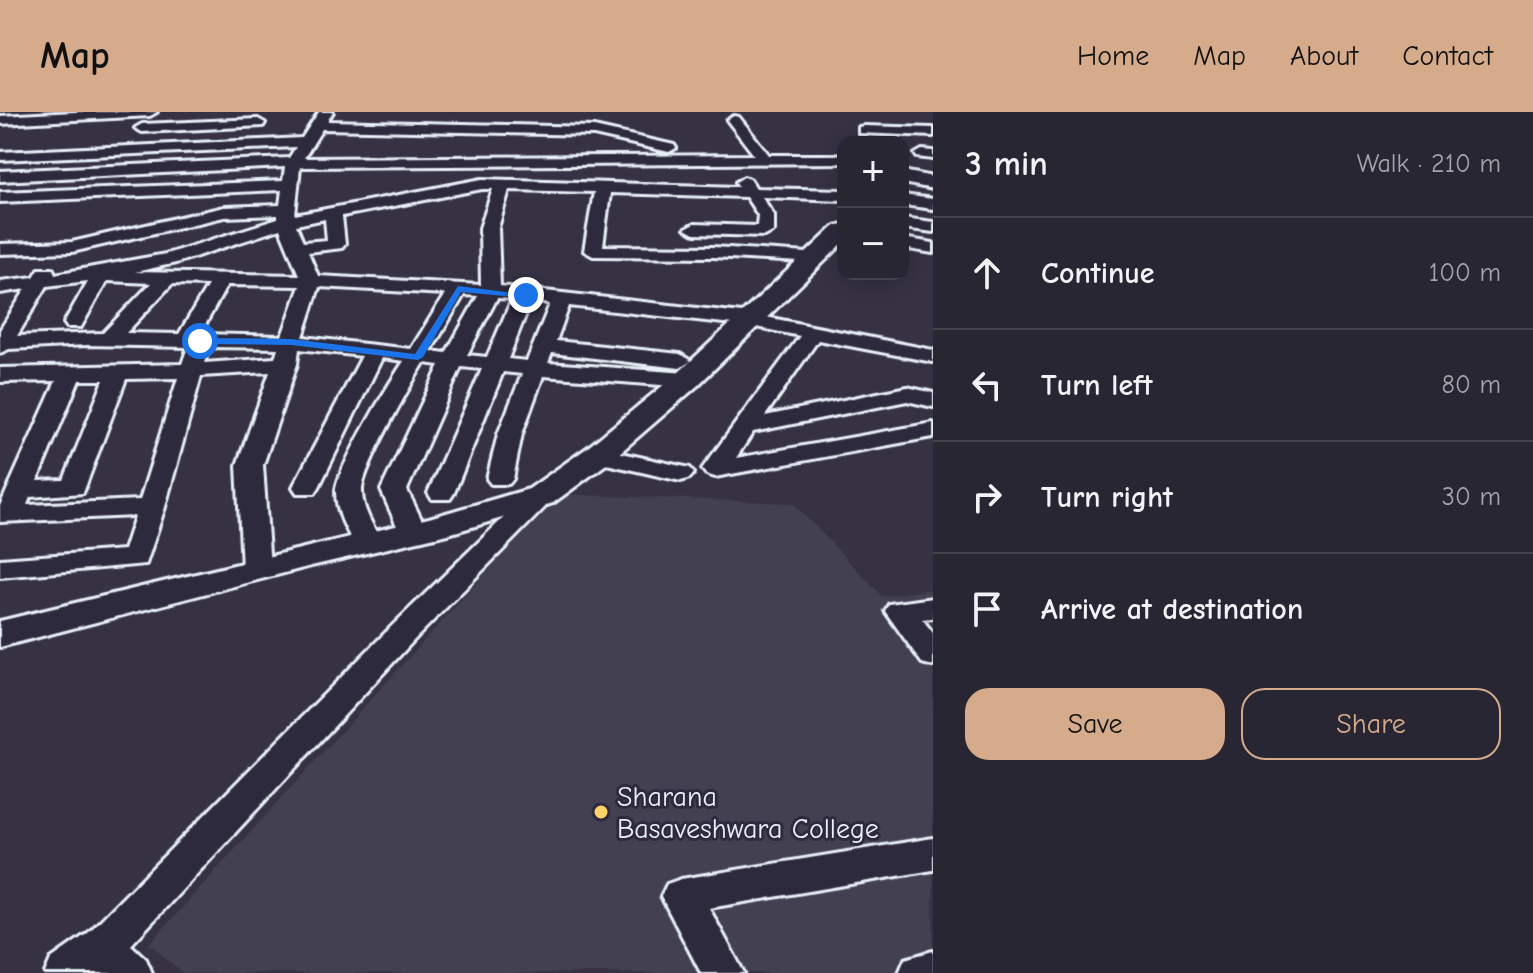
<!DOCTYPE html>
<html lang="en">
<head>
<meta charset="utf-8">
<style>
  body { margin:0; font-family:"Comic Neue",sans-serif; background:#34323f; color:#f1f3f6 }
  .controls { position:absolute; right:24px; top:24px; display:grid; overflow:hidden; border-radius:16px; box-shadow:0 4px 20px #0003 }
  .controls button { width:72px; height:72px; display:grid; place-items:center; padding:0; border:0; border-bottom:2px solid #44434e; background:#282633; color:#f1f3f6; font:40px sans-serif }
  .stop { position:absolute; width:24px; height:24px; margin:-18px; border:6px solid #1a73e8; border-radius:50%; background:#fff }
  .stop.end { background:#1a73e8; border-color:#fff; box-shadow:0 2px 8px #0008 }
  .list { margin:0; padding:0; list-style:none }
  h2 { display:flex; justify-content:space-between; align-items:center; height:104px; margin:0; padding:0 32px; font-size:34px }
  h2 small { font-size:26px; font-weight:400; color:#a5a5ac }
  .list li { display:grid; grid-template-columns:52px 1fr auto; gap:24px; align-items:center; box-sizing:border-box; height:112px; padding:0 32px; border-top:2px solid #44434e }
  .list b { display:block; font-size:30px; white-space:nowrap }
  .list em { font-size:26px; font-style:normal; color:#a5a5ac }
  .actions { display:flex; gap:16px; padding:24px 32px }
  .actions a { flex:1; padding:18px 0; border:2px solid #d6ab8b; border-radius:24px; text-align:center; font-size:28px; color:#d6ab8b }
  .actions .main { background:#d6ab8b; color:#111 }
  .icon { flex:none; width:44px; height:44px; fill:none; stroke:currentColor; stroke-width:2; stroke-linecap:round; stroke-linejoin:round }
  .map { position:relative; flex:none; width:933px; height:861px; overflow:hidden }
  header { display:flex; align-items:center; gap:48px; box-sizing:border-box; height:112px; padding:0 40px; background:#d6ab8b; color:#111 }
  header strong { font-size:38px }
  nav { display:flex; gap:44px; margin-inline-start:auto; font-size:28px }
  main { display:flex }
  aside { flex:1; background:#282633 }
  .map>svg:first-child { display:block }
  .built { fill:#433f51 }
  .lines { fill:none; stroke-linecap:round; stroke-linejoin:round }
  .minor-casing { stroke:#e8f1f8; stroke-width:6 }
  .major-casing { stroke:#e8f1f8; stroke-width:6 }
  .minor { fill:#2f2a3d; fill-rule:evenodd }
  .major { fill:#2f2a3d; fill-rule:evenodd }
  .route { fill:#1a73e8 }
  .poi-dot { fill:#ffd166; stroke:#2f2a3d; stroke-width:3 }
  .labels { text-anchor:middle; stroke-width:6; stroke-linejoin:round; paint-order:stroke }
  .near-poi-label { font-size:28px; fill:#e8f1f8; stroke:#2f2a3d; text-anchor:start }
</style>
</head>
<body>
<header>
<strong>Map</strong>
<nav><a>Home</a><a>Map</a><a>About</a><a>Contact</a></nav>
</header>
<main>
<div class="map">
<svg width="933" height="861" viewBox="0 0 933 861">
  <rect width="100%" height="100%" fill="#363244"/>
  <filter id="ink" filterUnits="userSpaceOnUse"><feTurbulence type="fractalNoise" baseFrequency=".0125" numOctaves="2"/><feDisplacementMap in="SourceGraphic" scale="16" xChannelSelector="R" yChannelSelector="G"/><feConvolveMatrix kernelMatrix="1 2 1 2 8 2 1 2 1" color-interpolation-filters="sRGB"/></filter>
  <g filter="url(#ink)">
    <path class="built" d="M 557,382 L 793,391 L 882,484 L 933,477 L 933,861 L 183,861 L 149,832 Z"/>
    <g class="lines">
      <defs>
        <path id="minor" d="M 75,0 L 157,0 L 150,4 L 0,12 L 0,4 Z
          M 319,0 L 333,0 L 327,9 L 594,15 L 674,33 L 676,36 L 669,40 L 594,23 L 322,17 L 304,46 L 754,43 L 727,8 L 734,4 L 739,5 L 769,43 L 843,43 L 843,51 L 300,55 L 295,103 L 482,67 L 739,75 L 736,70 L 744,65 L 750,67 L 756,76 L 843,78 L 843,88 L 762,85 L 774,103 L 774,119 L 765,124 L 694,122 L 685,117 L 694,112 L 757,114 L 758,103 L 746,85 L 610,81 L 603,134 L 713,135 L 823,142 L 826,146 L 823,150 L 817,151 L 713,145 L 593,144 L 584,139 L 594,80 L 509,78 L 498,116 L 500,174 L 751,202 L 933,238 L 933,250 L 818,228 L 765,304 L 907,275 L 933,281 L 933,295 L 907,289 L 753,320 L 736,346 L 933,311 L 933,325 L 715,365 L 706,362 L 702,357 L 800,224 L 751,214 L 569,194 L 556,229 L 680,242 L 691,249 L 680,256 L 552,241 L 548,251 L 687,261 L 698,268 L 687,275 L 543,264 L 522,322 L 513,367 L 509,372 L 491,372 L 487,367 L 498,322 L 522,262 L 503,260 L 454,381 L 450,387 L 432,387 L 428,381 L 482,257 L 461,255 L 407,378 L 428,421 L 424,427 L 414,429 L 404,427 L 400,421 L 381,378 L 440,253 L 424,251 C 411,272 361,359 362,379 C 362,398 374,415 382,431 L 378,437 L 368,439 L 358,437 C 347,421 336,400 336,380 C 335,360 390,270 404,249 L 382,246 L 319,375 L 315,381 L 297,381 L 293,375 L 362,244 L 299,237 L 297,252 L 263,353 L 270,456 L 266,462 L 256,465 L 246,462 L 242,456 L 237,353 L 270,260 L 201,264 L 165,395 L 146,452 L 0,465 L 0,447 L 124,438 L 135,404 L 0,410 L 0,394 L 56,269 L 0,270 L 0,256 L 182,252 L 188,235 L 87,233 L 9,237 L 0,241 L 0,218 L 26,177 L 0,181 L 0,169 L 34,165 L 39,157 L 53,157 L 55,162 L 166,142 L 278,107 L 278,103 L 224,105 L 72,140 L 0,142 L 0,132 L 72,130 L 224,95 L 280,93 L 282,78 L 0,90 L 0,80 L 283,69 L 285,55 L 0,69 L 0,59 L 289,46 L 296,35 L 1,48 L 0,40 L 302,26 ZM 482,77 L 493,77 L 480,116 L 481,173 L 318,164 L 308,140 L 342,136 L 345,132 L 342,104 ZM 325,107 L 327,128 L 303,130 L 296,113 ZM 280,117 L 299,163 L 135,160 L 176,151 ZM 88,169 L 64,211 L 67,215 L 81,215 L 107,169 L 151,171 L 103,221 L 17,224 L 47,174 ZM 172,172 L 208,173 L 179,222 L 126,221 ZM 227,173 L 300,174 L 282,224 L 200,222 ZM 319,175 L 445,182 L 411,237 L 303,225 ZM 464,183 L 478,184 L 446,241 L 431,239 ZM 497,186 L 512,187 L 487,245 L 467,243 ZM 531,189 L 550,192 L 527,249 L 508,247 ZM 209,235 L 278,236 L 275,246 L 204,251 ZM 178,266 L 140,388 L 27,393 L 30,385 L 83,381 L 126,267 ZM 79,268 L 104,268 L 64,368 L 37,369 Z
          M 258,7 L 265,11 L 263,14 L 142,20 L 135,16 L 142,12 Z
          M 864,14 L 933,16 L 933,24 L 859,21 L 859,15 Z
          M 922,38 L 933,39 L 933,47 L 917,45 L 915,42 Z
          M 903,83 L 933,87 L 933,97 L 903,93 Z
          M 903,106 L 933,110 L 933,120 L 903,116 Z
          M 903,126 L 933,131 L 933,141 L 903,136 Z
          M 598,336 L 690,356 L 694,361 L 690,366 L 681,369 L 589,348 L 586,343 L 589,338 Z
          M 541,376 L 550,378 L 554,384 L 550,390 L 415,527 L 131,833 L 146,847 L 152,861 L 45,861 L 51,847 L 88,821 L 393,513 L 532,378 Z
          M 933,486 L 933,506 L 922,507 L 933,521 L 933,554 L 922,551 L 885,499 L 889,492 Z
          M 933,726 L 933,758 L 709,796 L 744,861 L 701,861 L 661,784 L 667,772 L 681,767 Z
          M 933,839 L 933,861 L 899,861 L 905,847 Z"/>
        <path id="major" d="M 903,59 L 933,65 L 933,77 L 903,71 Z
          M 843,112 L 843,131 L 697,274 L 609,350 L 553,391 L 448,422 L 311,454 L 0,535 L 0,509 L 429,406 L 529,377 L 587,336 L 677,262 L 835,114 Z"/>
      </defs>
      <use href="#minor" class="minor-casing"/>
      <use href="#major" class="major-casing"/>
      <use href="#minor" class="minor"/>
      <use href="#major" class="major"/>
    </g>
  </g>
  <path class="route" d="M 458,174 L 530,183 L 526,186 L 461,180 L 423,245 L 418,248 L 291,233 L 200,232 L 196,229 L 200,226 L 291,227 L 415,242 Z"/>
  <circle class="poi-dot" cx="601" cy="700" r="8"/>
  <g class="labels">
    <g class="near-poi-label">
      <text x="617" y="694">Sharana<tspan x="617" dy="32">Basaveshwara College</tspan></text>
    </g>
  </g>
</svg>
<div class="controls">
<button>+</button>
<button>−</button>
</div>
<div class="stop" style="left:200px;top:229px"></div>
<div class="stop end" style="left:526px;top:183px"></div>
</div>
<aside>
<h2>3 min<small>Walk · 210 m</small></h2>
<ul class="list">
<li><svg class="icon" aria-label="ahead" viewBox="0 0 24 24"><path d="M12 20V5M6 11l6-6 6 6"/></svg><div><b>Continue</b></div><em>100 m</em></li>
<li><svg class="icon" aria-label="left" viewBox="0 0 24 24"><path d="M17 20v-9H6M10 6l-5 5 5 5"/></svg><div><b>Turn left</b></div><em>80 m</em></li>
<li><svg class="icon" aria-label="right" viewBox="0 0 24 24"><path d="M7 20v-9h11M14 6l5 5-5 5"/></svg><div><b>Turn right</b></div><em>30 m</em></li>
<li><svg class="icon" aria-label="arrive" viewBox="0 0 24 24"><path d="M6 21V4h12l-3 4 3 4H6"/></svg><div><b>Arrive at destination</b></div></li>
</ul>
<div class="actions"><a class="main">Save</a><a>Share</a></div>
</aside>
</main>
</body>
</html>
